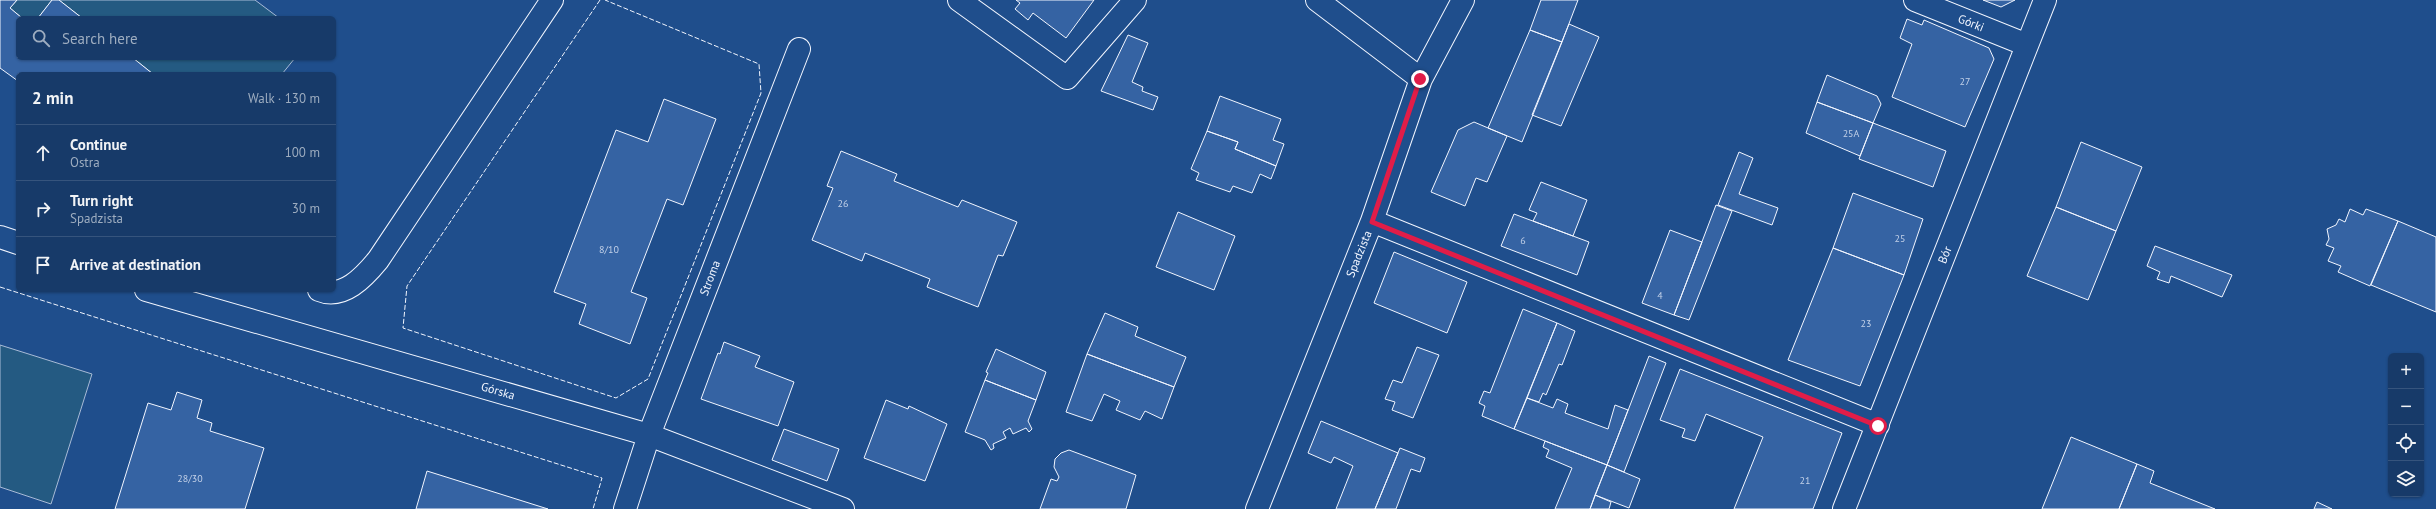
<!DOCTYPE html>
<html lang="en">
<head>
<meta charset="utf-8">
<style>
  body { margin:0; font-family:"PT Sans",sans-serif; background:#20416f; color:#f1f3f6 }
  .controls { position:absolute; right:12px; bottom:12px; display:grid; overflow:hidden; border-radius:6px; box-shadow:0 1px 3px #0004 }
  .controls button { width:36px; height:36px; display:grid; place-items:center; padding:0; border:0; border-bottom:1px solid #36547d; background:#173a69; color:#f1f3f6; font:20px sans-serif }
  .stop { position:absolute; width:12px; height:12px; margin:-9px; border:3px solid #e11d48; border-radius:50%; background:#fff }
  .stop.end { background:#e11d48; border-color:#fff; box-shadow:0 1px 4px #0008 }
  .list { margin:0; padding:0; list-style:none }
  h2 { display:flex; justify-content:space-between; align-items:center; height:52px; margin:0; padding:0 16px; font-size:17px }
  h2 small { font-size:13px; font-weight:400; color:#9eadc0 }
  .list li { display:grid; grid-template-columns:26px 1fr auto; gap:12px; align-items:center; box-sizing:border-box; height:56px; padding:0 16px; border-top:1px solid #36547d }
  .list b { display:block; font-size:15px; white-space:nowrap }
  .list p { margin:0; font-size:13px; white-space:nowrap; color:#9eadc0 }
  .list em { font-size:13px; font-style:normal; color:#9eadc0 }
  .icon { flex:none; width:22px; height:22px; fill:none; stroke:currentColor; stroke-width:2; stroke-linecap:round; stroke-linejoin:round }
  .map { position:relative; flex:none; width:2436px; height:509px; overflow:hidden }
  .search { position:absolute; background:#173a69; box-shadow:0 1px 3px #0004; left:16px; top:16px; width:320px; height:44px; display:flex; align-items:center; gap:10px; box-sizing:border-box; padding:0 14px; border-radius:6px; color:#9eadc0; font-size:15px }
  .panel { position:absolute; background:#173a69; box-shadow:0 1px 3px #0004; left:16px; top:72px; width:320px; height:220px; border-radius:6px }
  .map>svg:first-child { display:block }
  .green { fill:#245a82; stroke:#a8bbd7 }
  .building { fill:#3563a3; stroke:#f2f6ff }
  .lines { fill:none; stroke-linecap:round; stroke-linejoin:round }
  .minor-casing { stroke:#f2f6ff; stroke-width:24 }
  .minor { stroke:#1f4e8c; stroke-width:22 }
  .fence { stroke:#f2f6ff; stroke-width:1; stroke-dasharray:5 2; stroke-linecap:butt }
  .route { stroke:#e11d48; stroke-width:5 }
  .labels { text-anchor:middle; stroke-width:3; stroke-linejoin:round; paint-order:stroke }
  .number-label { font-size:10px; fill:#c3d1e8 }
  .street-label { font-size:12px; fill:#f2f6ff; stroke:#1f4e8c }
</style>
</head>
<body>
<div class="map">
<svg width="2436" height="509" viewBox="0 0 2436 509">
  <rect width="100%" height="100%" fill="#1f4e8c"/>
  <path class="green" d="M 17,0 L 52,0 L 38,18 L 22,18 L 10,8 Z
    M 59,0 L 255,0 L 279,18 L 82,18 Z
    M 133,58 L 295,58 L 282,74 L 153,74 Z
    M 0,345 L 92,374 L 51,504 L 0,487 Z"/>
  <path class="building" d="M 0,0 L 17,0 L 10,8 L 22,18 L 18,18 L 18,58 L 133,58 L 153,74 L 18,74 L 18,81 L 0,68 Z
    M 52,0 L 59,0 L 82,18 L 38,18 Z
    M 1016,0 L 1094,0 L 1066,38 L 1033,13 L 1028,20 L 1015,9 L 1020,3 Z
    M 1541,0 L 1578,0 L 1562,42 L 1530,30 Z
    M 1983,0 L 2015,0 L 2001,7 Z
    M 1907,19 L 1922,25 L 1924,20 L 1989,48 L 1994,59 L 1965,127 L 1892,97 L 1912,44 L 1900,38 Z
    M 1569,24 L 1599,37 L 1561,126 L 1532,115 Z
    M 1530,30 L 1562,42 L 1522,142 L 1488,128 Z
    M 1128,35 L 1148,43 L 1132,82 L 1143,87 L 1142,91 L 1158,97 L 1153,110 L 1101,91 Z
    M 1827,75 L 1877,96 L 1881,104 L 1873,123 L 1817,102 Z
    M 1220,96 L 1281,119 L 1273,140 L 1284,144 L 1276,166 L 1235,149 L 1238,142 L 1207,131 Z
    M 664,99 L 716,119 L 683,205 L 667,199 L 631,292 L 647,298 L 630,344 L 579,324 L 586,304 L 554,292 L 616,130 L 648,142 Z
    M 1817,102 L 1873,123 L 1860,156 L 1806,133 Z
    M 1474,122 L 1507,136 L 1487,182 L 1476,178 L 1465,206 L 1431,192 L 1458,130 Z
    M 1873,123 L 1946,151 L 1933,187 L 1859,159 Z
    M 1207,131 L 1238,142 L 1235,149 L 1276,166 L 1271,179 L 1260,174 L 1252,193 L 1233,186 L 1230,192 L 1196,180 L 1199,173 L 1191,169 Z
    M 2081,142 L 2142,167 L 2116,231 L 2056,207 Z
    M 841,151 L 897,174 L 894,181 L 958,207 L 962,200 L 1017,222 L 1003,256 L 998,255 L 978,307 L 927,287 L 930,279 L 865,253 L 862,261 L 812,240 L 833,188 L 827,186 Z
    M 1739,152 L 1753,158 L 1739,194 L 1778,208 L 1772,225 L 1718,205 Z
    M 1541,182 L 1587,200 L 1573,236 L 1533,221 L 1537,213 L 1529,210 Z
    M 1853,193 L 1923,219 L 1904,275 L 1833,248 Z
    M 1716,205 L 1732,211 L 1689,320 L 1674,315 Z
    M 2056,207 L 2116,231 L 2088,300 L 2027,276 Z
    M 2350,209 L 2363,215 L 2366,209 L 2398,221 L 2370,286 L 2338,272 L 2341,266 L 2328,261 L 2334,248 L 2326,245 L 2329,239 L 2327,229 L 2336,225 L 2339,219 L 2345,222 Z
    M 1178,212 L 1235,236 L 1214,290 L 1156,267 Z
    M 1514,214 L 1589,242 L 1577,275 L 1501,246 Z
    M 2398,221 L 2436,237 L 2436,312 L 2371,285 Z
    M 1670,230 L 1702,242 L 1674,315 L 1642,303 Z
    M 2155,246 L 2232,275 L 2222,297 L 2171,276 L 2169,283 L 2157,279 L 2160,272 L 2147,266 Z
    M 1833,248 L 1904,275 L 1860,386 L 1788,360 Z
    M 1394,252 L 1467,282 L 1447,333 L 1374,303 Z
    M 1523,309 L 1557,323 L 1514,429 L 1482,416 L 1485,406 L 1479,403 L 1484,391 L 1490,393 Z
    M 1105,313 L 1138,327 L 1135,336 L 1186,357 L 1174,387 L 1087,354 Z
    M 1557,323 L 1575,331 L 1562,365 L 1559,364 L 1546,395 L 1543,393 L 1539,402 L 1527,398 Z
    M 724,342 L 760,356 L 755,367 L 794,382 L 778,426 L 701,399 L 718,353 L 720,354 Z
    M 1417,347 L 1439,355 L 1413,418 L 1392,410 L 1395,402 L 1385,399 L 1393,380 L 1402,383 Z
    M 996,349 L 1046,372 L 1036,400 L 985,380 L 988,373 L 986,372 Z
    M 1087,354 L 1174,387 L 1162,419 L 1145,411 L 1140,420 L 1116,410 L 1120,401 L 1104,394 L 1092,421 L 1066,412 Z
    M 1649,356 L 1666,363 L 1624,472 L 1607,465 Z
    M 1680,369 L 1842,433 L 1813,509 L 1734,509 L 1763,437 L 1706,414 L 1695,441 L 1682,437 L 1685,429 L 1660,420 Z
    M 985,380 L 1036,400 L 1028,421 L 1032,429 L 1029,432 L 1026,428 L 1013,434 L 1010,428 L 1003,432 L 1006,438 L 993,444 L 994,448 L 991,450 L 985,440 L 965,432 Z
    M 177,392 L 202,400 L 197,418 L 212,423 L 210,431 L 264,448 L 245,509 L 115,509 L 148,403 L 171,410 Z
    M 1527,398 L 1553,408 L 1557,399 L 1568,404 L 1565,413 L 1608,429 L 1615,405 L 1628,410 L 1607,465 L 1514,429 Z
    M 886,400 L 908,409 L 909,406 L 947,424 L 925,481 L 864,458 Z
    M 1321,421 L 1398,453 L 1375,509 L 1336,509 L 1353,466 L 1334,457 L 1331,463 L 1308,453 Z
    M 784,429 L 839,449 L 827,481 L 772,460 Z
    M 2071,437 L 2137,464 L 2119,509 L 2042,509 Z
    M 1545,441 L 1607,465 L 1590,509 L 1555,509 L 1572,468 L 1546,457 L 1549,450 L 1543,447 Z
    M 1400,448 L 1425,458 L 1420,472 L 1411,469 L 1396,509 L 1375,509 Z
    M 1069,450 L 1136,475 L 1126,509 L 1040,509 L 1051,479 L 1057,481 L 1059,477 L 1054,467 L 1055,459 L 1061,453 Z
    M 2137,464 L 2154,471 L 2150,483 L 2215,509 L 2119,509 Z
    M 1607,465 L 1640,479 L 1629,508 L 1595,495 Z
    M 427,471 L 548,509 L 416,509 Z
    M 1595,495 L 1611,502 L 1609,509 L 1590,509 Z
    M 2317,502 L 2332,509 L 2314,509 Z"/>
  <g class="lines">
    <defs>
      <path id="minor" d="M 959,0 L 1067,78 L 1135,0
        M 1317,0 L 1421,79
        M 1915,0 L 2027,45
        M 1372,221 L 1878,425
        M 0,237 L 18,243
        M 146,290 L 649,435 L 843,509
        M 319,290 C 343,300 364,277 378,260 L 552,0
        M 625,509 L 649,435 L 799,49
        M 1257,509 L 1372,221 L 1421,79 L 1463,0
        M 1844,509 L 2045,0"/>
    </defs>
    <use href="#minor" class="minor-casing"/>
    <use href="#minor" class="minor"/>
    <path class="fence" d="M 600,0 L 407,286 L 403,328 L 616,398 L 648,379 L 761,93 L 759,64 L 605,0
      M 0,287 L 602,478 L 593,509"/>
  </g>
  <g class="lines">
    <path class="route" d="M 1420,79 L 1372,222 L 1878,426"/>
  </g>
  <g class="labels">
    <g class="number-label">
      <text x="1965" y="85">27</text>
      <text x="1851" y="137">25A</text>
      <text x="843" y="207">26</text>
      <text x="1900" y="242">25</text>
      <text x="1523" y="244">6</text>
      <text x="609" y="253">8/10</text>
      <text x="1660" y="299">4</text>
      <text x="1866" y="327">23</text>
      <text x="190" y="482">28/30</text>
      <text x="1805" y="484">21</text>
    </g>
    <g class="street-label">
      <text transform="translate(1971 23) rotate(22)" y="4">Górki</text>
      <text transform="translate(1359 254) rotate(-68)" y="4">Spadzista</text>
      <text transform="translate(1945 255) rotate(-69)" y="4">Bór</text>
      <text transform="translate(710 278) rotate(-69)" y="4">Stroma</text>
      <text transform="translate(498 391) rotate(16)" y="4">Górska</text>
    </g>
  </g>
</svg>
<div class="controls">
<button>+</button>
<button>−</button>
<button><svg class="icon" aria-label="locate" viewBox="0 0 24 24"><circle cx="12" cy="12" r="6"/><path d="M12 2v4M12 18v4M2 12h4M18 12h4"/></svg></button>
<button><svg class="icon" aria-label="layers" viewBox="0 0 24 24"><path d="M12 4l9 5-9 5-9-5zM3 14l9 5 9-5"/></svg></button>
</div>
<div class="stop" style="left:1878px;top:426px"></div>
<div class="stop end" style="left:1420px;top:79px"></div>
<div class="search"><svg class="icon" aria-label="search" viewBox="0 0 24 24"><circle cx="10" cy="10" r="6"/><path d="M15 15l6 6"/></svg>Search here</div>
<section class="panel">
<h2>2 min<small>Walk · 130 m</small></h2>
<ul class="list">
<li><svg class="icon" aria-label="ahead" viewBox="0 0 24 24"><path d="M12 20V5M6 11l6-6 6 6"/></svg><div><b>Continue</b><p>Ostra</p></div><em>100 m</em></li>
<li><svg class="icon" aria-label="right" viewBox="0 0 24 24"><path d="M7 20v-9h11M14 6l5 5-5 5"/></svg><div><b>Turn right</b><p>Spadzista</p></div><em>30 m</em></li>
<li><svg class="icon" aria-label="arrive" viewBox="0 0 24 24"><path d="M6 21V4h12l-3 4 3 4H6"/></svg><div><b>Arrive at destination</b></div></li>
</ul>
</section>
</div>
</body>
</html>
